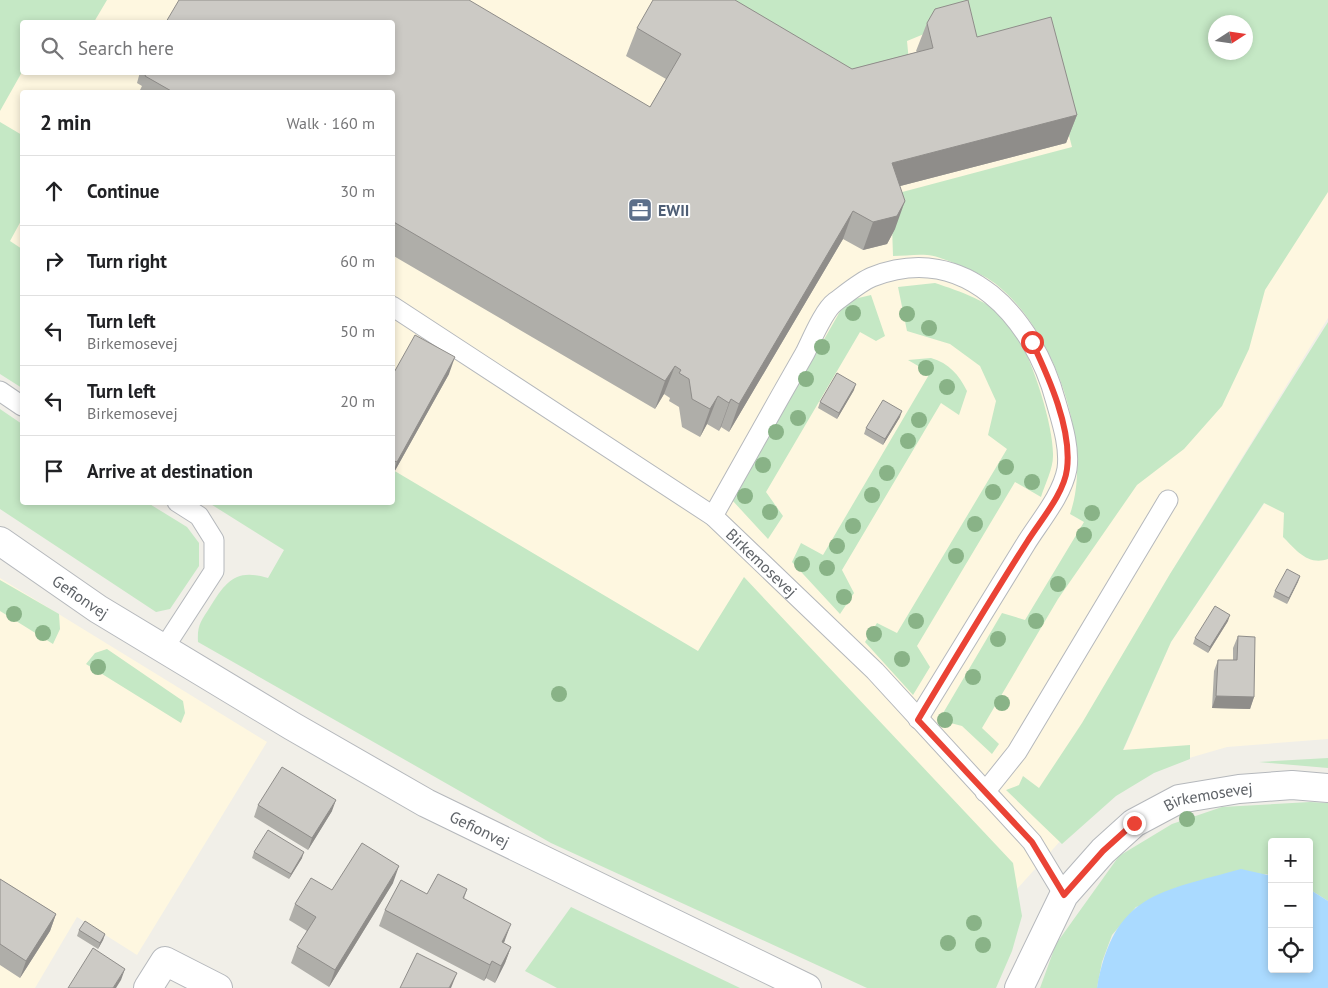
<!DOCTYPE html>
<html lang="en">
<head>
<meta charset="utf-8">
<style>
  body { margin:0; font-family:"PT Sans",sans-serif; background:#f6f6f6; color:#202124 }
  .controls { position:absolute; right:15px; bottom:15px; display:grid; overflow:hidden; border-radius:5px; box-shadow:0 2px 8px #0003 }
  .controls button { width:45px; height:45px; display:grid; place-items:center; padding:0; border:0; border-bottom:1px solid #e0e0e0; background:#fff; color:#202124; font:25px sans-serif }
  .compass { position:absolute; left:1208px; top:15px; width:45px; height:45px; border-radius:50%; background:#fff; box-shadow:0 2px 8px #0003; rotate:78deg }
  .stop { position:absolute; width:15px; height:15px; margin:-11px; border:4px solid #ea4335; border-radius:50%; background:#fff }
  .stop.end { background:#ea4335; border-color:#fff; box-shadow:0 1px 5px #0008 }
  .list { margin:0; padding:0; list-style:none }
  h2 { display:flex; justify-content:space-between; align-items:center; height:65px; margin:0; padding:0 20px; font-size:21px }
  h2 small { font-size:16px; font-weight:400; color:#757577 }
  .list li { display:grid; grid-template-columns:32px 1fr auto; gap:15px; align-items:center; box-sizing:border-box; height:70px; padding:0 20px; border-top:1px solid #e0e0e0 }
  .list b { display:block; font-size:19px; white-space:nowrap }
  .list p { margin:0; font-size:16px; white-space:nowrap; color:#757577 }
  .list em { font-size:16px; font-style:normal; color:#757577 }
  .icon { flex:none; width:28px; height:28px; fill:none; stroke:currentColor; stroke-width:2; stroke-linecap:round; stroke-linejoin:round }
  .map { position:relative; flex:none; width:1328px; height:988px; overflow:hidden }
  .search { position:absolute; background:#fff; box-shadow:0 2px 8px #0003; left:20px; top:20px; width:375px; height:55px; display:flex; align-items:center; gap:12px; box-sizing:border-box; padding:0 18px; border-radius:5px; color:#757577; font-size:19px }
  .panel { position:absolute; background:#fff; box-shadow:0 2px 8px #0003; left:20px; top:90px; width:375px; height:415px; border-radius:5px }
  .map>svg:first-child { display:block }
  .commercial { fill:#fef7e0; fill-rule:evenodd }
  .green { fill:#c5e8c5; fill-rule:evenodd }
  .water { fill:#aadaff }
  .lines { fill:none; stroke-linecap:round; stroke-linejoin:round }
  .service-casing { stroke:#b5b8bc; stroke-width:21 }
  .minor-casing { stroke:#b5b8bc; stroke-width:30 }
  .tertiary-casing { stroke:#b5b8bc; stroke-width:30 }
  .service { stroke:#fff; stroke-width:19 }
  .minor { stroke:#fff; stroke-width:28 }
  .tertiary { stroke:#fff; stroke-width:28 }
  .tree { fill:#89b387 }
  .wall { fill:#afaea9 }
  .shaded-wall { fill:#8f8d8a }
  .building { fill:#cccac5; stroke:#8f8d8a }
  .route { stroke:#ea4335; stroke-width:6 }
  .labels { text-anchor:middle; stroke-width:4; stroke-linejoin:round; paint-order:stroke }
  .service-label { font-size:16px; font-weight:bold; fill:#4e5e75; stroke:#fff; text-anchor:start }
  .street-label { font-size:16px; fill:#5f6368; stroke:#fff }
</style>
</head>
<body>
<div class="map">
<svg width="1328" height="988" viewBox="0 0 1328 988">
  <rect width="100%" height="100%" fill="#f1efe8"/>
  <path class="commercial" d="M 0,0 L 1142,0 L 1239,116 L 1328,102 L 1328,318 L 1170,574 L 1083,723 L 1123,751 L 1171,642 L 1328,409 L 1328,739 L 1227,747 L 1165,765 L 1116,793 L 1063,838 L 1017,889 L 392,502 L 392,92 L 22,92 L 22,303 L 0,290 ZM 22,22 L 392,22 L 392,72 L 22,72 Z
    M 0,578 L 267,742 L 137,955 L 77,917 L 35,988 L 0,988 Z"/>
  <path class="green" d="M 0,0 L 107,0 L 94,22 L 22,22 L 22,72 L 0,111 Z
    M 689,0 L 1328,0 L 1328,192 L 1265,290 L 1249,349 L 1222,406 L 1184,449 L 1137,485 L 1058,599 L 982,728 L 999,744 L 992,754 L 962,726 L 939,720 L 1002,613 L 1025,620 L 1084,522 L 1070,514 C 1095,444 1051,318 987,278 C 977,272 938,255 927,255 C 916,254 904,256 893,256 L 891,195 L 1072,147 L 1044,39 L 971,54 L 958,20 L 907,41 L 910,72 L 841,89 ZM 1216,22 L 1246,22 L 1246,52 L 1216,52 Z
    M 0,122 L 22,135 L 22,219 L 10,241 L 22,249 L 22,388 L 0,374 Z
    M 935,283 C 959,291 992,302 1009,322 C 1029,348 1054,424 1053,456 C 1053,469 1045,484 1041,497 L 1015,482 L 917,646 L 930,667 L 913,695 L 865,642 L 877,623 L 897,633 L 1007,449 L 988,435 L 996,401 L 980,366 L 950,344 L 907,331 L 898,287 Z
    M 871,295 L 885,336 L 876,341 L 860,332 L 766,492 L 783,516 L 768,539 L 732,500 L 846,301 Z
    M 1328,322 L 1328,559 C 1308,566 1296,550 1283,537 L 1284,513 L 1264,503 L 1171,642 L 1123,750 L 1190,745 L 1190,759 L 1154,773 L 1116,796 L 1062,844 L 1006,790 L 1019,785 L 1023,776 L 1039,788 L 1082,723 L 1170,574 Z
    M 931,358 C 949,363 959,375 967,391 L 959,415 L 941,403 L 842,570 L 854,593 L 840,614 L 792,562 L 801,543 L 823,555 L 930,373 L 908,360 Z
    M 0,409 L 22,424 L 22,502 L 148,503 L 187,527 L 199,543 L 199,566 L 170,609 L 156,612 L 0,509 Z
    M 393,470 L 698,651 L 744,577 L 1013,863 L 1022,916 L 1012,951 L 996,988 L 867,988 L 551,843 L 198,642 C 197,625 201,621 210,607 C 226,581 236,568 268,578 L 284,550 L 209,503 L 392,502 Z
    M 0,580 L 59,614 L 60,629 L 53,644 L 0,611 Z
    M 107,649 L 183,701 L 185,713 L 181,723 L 86,664 L 95,653 Z
    M 1328,758 L 1328,768 L 1259,762 Z
    M 1310,802 L 1328,803 L 1328,901 L 1309,889 L 1309,842 L 1272,842 L 1272,876 L 1266,874 L 1136,907 L 1112,935 L 1102,962 L 1097,988 L 1040,988 L 1056,944 L 1119,856 L 1172,824 L 1222,807 Z
    M 571,907 L 740,988 L 557,988 L 525,971 Z"/>
  <path class="water" d="M 1241,869 L 1272,876 L 1272,969 L 1309,969 L 1309,889 L 1328,901 L 1328,988 L 1097,988 C 1114,893 1160,892 1241,869 Z"/>
  <g class="lines">
    <defs>
      <g id="service">
        <path id="s1" d="M 392,306 L 713,516 L 875,671 L 1032,842 L 1064,895"/>
        <path d="M 0,391 L 22,406"/>
        <path d="M 713,516 C 744,461 774,407 805,353 C 812,339 824,310 835,302 C 846,294 860,282 872,277 C 966,240 1034,319 1056,402 C 1062,423 1070,447 1067,469 C 1062,496 1039,522 1025,545 C 989,603 954,661 918,719"/>
        <path d="M 164,648 L 214,571 L 214,540 L 199,516 L 177,502"/>
        <path d="M 985,792 L 1017,752 L 1168,500"/>
      </g>
      <path id="minor" d="M 148,988 L 165,961 L 218,988"/>
      <g id="tertiary">
        <path id="s2" d="M 0,541 L 98,609 L 292,726 L 426,803 L 807,988"/>
        <path id="s3" d="M 1019,988 L 1064,895 L 1103,851 L 1134,823 L 1179,799 L 1239,789 L 1292,785 L 1328,788"/>
      </g>
    </defs>
    <use href="#service" class="service-casing"/>
    <use href="#minor" class="minor-casing"/>
    <use href="#tertiary" class="tertiary-casing"/>
    <use href="#service" class="service"/>
    <use href="#minor" class="minor"/>
    <use href="#tertiary" class="tertiary"/>
  </g>
  <g class="tree">
    <circle cx="853" cy="313" r="8"/>
    <circle cx="907" cy="314" r="8"/>
    <circle cx="929" cy="328" r="8"/>
    <circle cx="822" cy="347" r="8"/>
    <circle cx="926" cy="368" r="8"/>
    <circle cx="806" cy="379" r="8"/>
    <circle cx="947" cy="387" r="8"/>
    <circle cx="798" cy="418" r="8"/>
    <circle cx="919" cy="420" r="8"/>
    <circle cx="776" cy="432" r="8"/>
    <circle cx="908" cy="441" r="8"/>
    <circle cx="763" cy="465" r="8"/>
    <circle cx="1006" cy="467" r="8"/>
    <circle cx="887" cy="473" r="8"/>
    <circle cx="1032" cy="482" r="8"/>
    <circle cx="993" cy="492" r="8"/>
    <circle cx="872" cy="495" r="8"/>
    <circle cx="745" cy="496" r="8"/>
    <circle cx="770" cy="512" r="8"/>
    <circle cx="1092" cy="513" r="8"/>
    <circle cx="975" cy="524" r="8"/>
    <circle cx="853" cy="526" r="8"/>
    <circle cx="1084" cy="535" r="8"/>
    <circle cx="837" cy="546" r="8"/>
    <circle cx="956" cy="556" r="8"/>
    <circle cx="802" cy="564" r="8"/>
    <circle cx="827" cy="568" r="8"/>
    <circle cx="1058" cy="584" r="8"/>
    <circle cx="844" cy="597" r="8"/>
    <circle cx="14" cy="614" r="8"/>
    <circle cx="916" cy="621" r="8"/>
    <circle cx="1036" cy="621" r="8"/>
    <circle cx="43" cy="633" r="8"/>
    <circle cx="874" cy="634" r="8"/>
    <circle cx="998" cy="639" r="8"/>
    <circle cx="902" cy="659" r="8"/>
    <circle cx="98" cy="667" r="8"/>
    <circle cx="973" cy="677" r="8"/>
    <circle cx="559" cy="694" r="8"/>
    <circle cx="1002" cy="703" r="8"/>
    <circle cx="945" cy="720" r="8"/>
    <circle cx="1187" cy="819" r="8"/>
    <circle cx="974" cy="923" r="8"/>
    <circle cx="948" cy="943" r="8"/>
    <circle cx="983" cy="945" r="8"/>
  </g>
  <path class="wall" d="M 927,23 L 977,37 L 1077,115 L 1066,143 L 900,186 L 895,229 L 887,244 L 863,250 L 843,239 L 729,432 L 721,427 L 719,431 L 707,424 L 700,437 L 682,427 L 679,407 L 669,401 L 670,398 L 664,394 L 655,409 L 392,255 L 392,92 L 139,92 L 142,86 L 137,83 L 140,72 L 392,72 L 650,107 L 666,79 L 626,56 L 637,28 L 852,69 L 917,52 L 916,51 Z
    M 449,374 L 392,476 L 392,376 Z
    M 854,390 L 837,419 L 818,408 L 820,402 Z
    M 900,417 L 883,445 L 864,434 L 866,428 Z
    M 1300,576 L 1287,604 L 1273,597 L 1275,591 Z
    M 1228,621 L 1208,653 L 1193,644 L 1195,638 Z
    M 1238,636 L 1254,697 L 1250,709 L 1212,708 L 1214,671 L 1218,660 L 1233,660 L 1233,648 Z
    M 258,805 L 332,811 L 308,850 L 254,817 Z
    M 254,852 L 302,858 L 289,879 L 252,858 Z
    M 0,879 L 56,914 L 50,931 L 20,978 L 0,965 Z
    M 393,883 L 329,987 L 291,963 L 297,947 L 307,931 L 289,920 L 295,904 L 332,890 Z
    M 467,889 L 464,899 L 505,940 L 504,943 L 511,947 L 505,963 L 495,983 L 486,978 L 484,981 L 379,926 L 385,910 L 427,894 Z
    M 79,930 L 105,934 L 103,940 L 98,949 L 77,936 Z"/>
  <path class="shaded-wall" d="M 1077,115 L 1066,143 L 881,191 L 892,163 Z
    M 905,201 L 895,229 L 887,244 L 863,250 L 873,222 Z
    M 853,211 L 843,239 L 729,432 L 739,404 Z
    M 455,357 L 449,374 L 392,476 L 397,462 Z
    M 675,366 L 664,394 L 655,409 L 665,381 Z
    M 856,384 L 854,390 L 837,419 L 839,413 Z
    M 718,396 L 707,424 L 700,437 L 710,409 Z
    M 731,399 L 721,427 L 719,431 L 729,403 Z
    M 902,411 L 900,417 L 883,445 L 885,439 Z
    M 1300,576 L 1298,582 L 1287,604 L 1289,598 Z
    M 1230,615 L 1228,621 L 1208,653 L 1210,647 Z
    M 1216,696 L 1254,697 L 1250,709 L 1212,708 Z
    M 336,800 L 332,811 L 308,850 L 312,838 Z
    M 304,852 L 302,858 L 289,879 L 291,874 Z
    M 399,866 L 393,883 L 329,987 L 335,970 Z
    M 56,914 L 50,931 L 20,978 L 26,961 Z
    M 511,924 L 505,940 L 496,959 L 502,942 Z
    M 105,934 L 103,940 L 98,949 L 100,943 Z
    M 511,947 L 505,963 L 495,983 L 501,966 Z
    M 492,961 L 486,978 L 484,981 L 490,965 Z
    M 125,969 L 121,980 L 116,988 L 113,988 Z
    M 457,973 L 451,988 L 449,988 Z"/>
  <path class="building" d="M 179,0 L 469,0 L 650,107 L 681,54 L 637,28 L 653,0 L 735,0 L 852,69 L 933,48 L 927,23 L 935,9 L 968,0 L 977,37 L 1051,17 L 1077,115 L 892,163 L 905,201 L 897,216 L 873,222 L 853,211 L 739,404 L 731,399 L 729,403 L 718,396 L 710,409 L 692,399 L 689,379 L 679,373 L 681,370 L 675,366 L 665,381 L 392,221 L 392,92 L 173,92 L 145,76 L 147,72 L 392,72 L 392,22 L 166,22 Z
    M 415,335 L 455,357 L 397,462 L 392,460 L 392,376 Z
    M 837,373 L 856,384 L 839,413 L 820,402 Z
    M 883,400 L 902,411 L 885,439 L 866,428 Z
    M 1287,569 L 1300,576 L 1289,598 L 1275,591 Z
    M 1215,606 L 1230,615 L 1210,647 L 1195,638 Z
    M 1238,636 L 1255,637 L 1254,697 L 1216,696 L 1218,660 L 1237,660 Z
    M 282,767 L 336,800 L 312,838 L 258,805 Z
    M 268,830 L 304,852 L 291,874 L 254,852 Z
    M 362,843 L 399,866 L 335,970 L 297,947 L 316,917 L 295,904 L 311,878 L 332,890 Z
    M 438,874 L 467,889 L 463,898 L 511,924 L 502,942 L 511,947 L 501,966 L 492,961 L 490,965 L 385,910 L 401,880 L 427,894 Z
    M 0,879 L 56,914 L 26,961 L 0,944 Z
    M 85,921 L 105,934 L 100,943 L 79,930 Z
    M 93,948 L 125,969 L 113,988 L 68,988 Z
    M 417,953 L 457,973 L 449,988 L 400,988 Z"/>
  <g class="lines">
    <path class="route" d="M 1032,342 C 1049,378 1072,429 1067,469 C 1064,494 1040,521 1027,542 C 990,600 954,660 918,720 L 1032,842 L 1064,895 L 1103,851 L 1134,823"/>
  </g>
  <defs>
    <symbol id="office-square" viewBox="-11 -11 22 22"><rect x="-9" y="-9" width="18" height="18" rx="4" fill="#5c6f8a" stroke="#fff"/><path d="M-6-3h4V-5.5h4V-3h4V5H-6ZM-1-4.5V-3h2v-1.5ZM-6 0V1H6V0Z" fill="#fff"/></symbol>
  </defs>
  <g fill-rule="evenodd">
    <use href="#office-square" x="626" y="196" width="28" height="28"/>
  </g>
  <g class="labels">
    <g class="service-label">
      <text x="658" y="216">EWII</text>
    </g>
    <g class="street-label">
      <text dy="6" stroke="none"><textPath href="#s1" startOffset="451">Birkemosevej</textPath></text>
      <text dy="6" stroke="none"><textPath href="#s2" startOffset="98">Gefionvej</textPath></text>
      <text dy="6" stroke="none"><textPath href="#s3" startOffset="284">Birkemosevej</textPath></text>
      <text dy="6" stroke="none"><textPath href="#s2" startOffset="560">Gefionvej</textPath></text>
    </g>
  </g>
</svg>
<div class="controls">
<button>+</button>
<button>−</button>
<button><svg class="icon" aria-label="locate" viewBox="0 0 24 24"><circle cx="12" cy="12" r="6"/><path d="M12 2v4M12 18v4M2 12h4M18 12h4"/></svg></button>
</div>
<svg class="compass" viewBox="-18 -18 36 36"><path d="M0-13l5 13h-10z" fill="#e53935"/><path d="M0 13l5-13h-10z" fill="#757577"/></svg>
<div class="stop" style="left:1032px;top:342px"></div>
<div class="stop end" style="left:1134px;top:823px"></div>
<div class="search"><svg class="icon" aria-label="search" viewBox="0 0 24 24"><circle cx="10" cy="10" r="6"/><path d="M15 15l6 6"/></svg>Search here</div>
<section class="panel">
<h2>2 min<small>Walk · 160 m</small></h2>
<ul class="list">
<li><svg class="icon" aria-label="ahead" viewBox="0 0 24 24"><path d="M12 20V5M6 11l6-6 6 6"/></svg><div><b>Continue</b></div><em>30 m</em></li>
<li><svg class="icon" aria-label="right" viewBox="0 0 24 24"><path d="M7 20v-9h11M14 6l5 5-5 5"/></svg><div><b>Turn right</b></div><em>60 m</em></li>
<li><svg class="icon" aria-label="left" viewBox="0 0 24 24"><path d="M17 20v-9H6M10 6l-5 5 5 5"/></svg><div><b>Turn left</b><p>Birkemosevej</p></div><em>50 m</em></li>
<li><svg class="icon" aria-label="left" viewBox="0 0 24 24"><path d="M17 20v-9H6M10 6l-5 5 5 5"/></svg><div><b>Turn left</b><p>Birkemosevej</p></div><em>20 m</em></li>
<li><svg class="icon" aria-label="arrive" viewBox="0 0 24 24"><path d="M6 21V4h12l-3 4 3 4H6"/></svg><div><b>Arrive at destination</b></div></li>
</ul>
</section>
</div>
</body>
</html>
